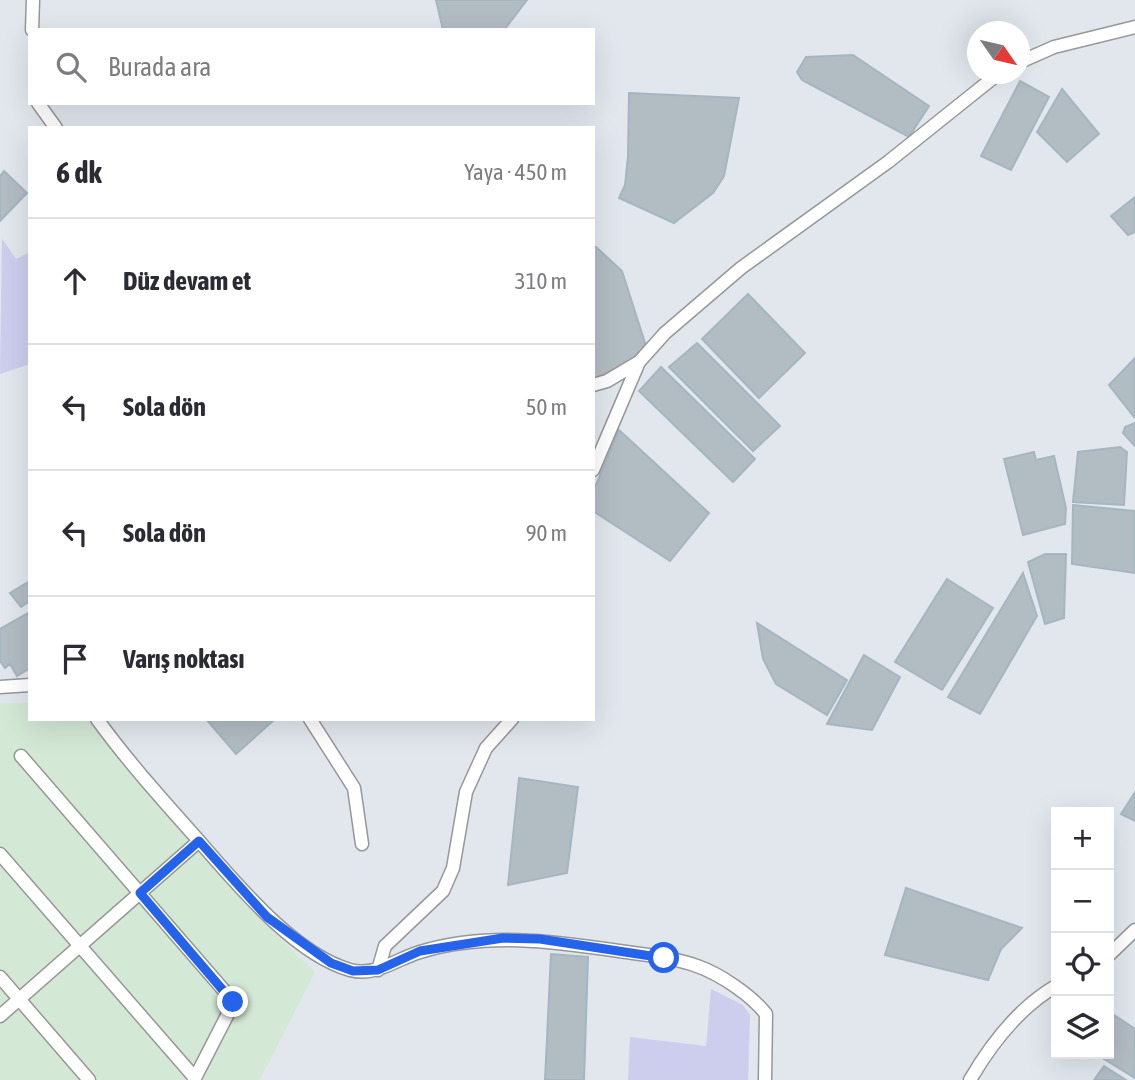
<!DOCTYPE html>
<html lang="tr">
<head>
<meta charset="utf-8">
<style>
  body { margin:0; font-family:"Asap Condensed",sans-serif; background:#f7f7f7; color:#2b2b33 }
  .controls { position:absolute; right:21px; bottom:21px; display:grid; overflow:hidden; border-radius:0px; box-shadow:0 7px 28px #0002 }
  .controls button { width:63px; height:63px; display:grid; place-items:center; padding:0; border:0; border-bottom:2px solid #e1e1e2; background:#fff; color:#2b2b33; font:35px sans-serif }
  .compass { position:absolute; left:967px; top:21px; width:63px; height:63px; border-radius:50%; background:#fff; box-shadow:0 7px 28px #0002; rotate:124deg }
  .stop { position:absolute; width:21px; height:21px; margin:-16px; border:5px solid #2563eb; border-radius:50%; background:#fff }
  .stop.end { background:#2563eb; border-color:#fff; box-shadow:0 2px 7px #0008 }
  .list { margin:0; padding:0; list-style:none }
  h2 { display:flex; justify-content:space-between; align-items:center; height:91px; margin:0; padding:0 28px; font-size:30px }
  h2 small { font-size:23px; font-weight:400; color:#7c7c81 }
  .list li { display:grid; grid-template-columns:46px 1fr auto; gap:21px; align-items:center; box-sizing:border-box; height:126px; padding:0 28px; border-top:2px solid #e1e1e2 }
  .list b { display:block; font-size:26px; white-space:nowrap }
  .list em { font-size:23px; font-style:normal; color:#7c7c81 }
  .icon { flex:none; width:38px; height:38px; fill:none; stroke:currentColor; stroke-width:2; stroke-linecap:round; stroke-linejoin:round }
  .map { position:relative; flex:none; width:1135px; height:1080px; overflow:hidden }
  .search { position:absolute; background:#fff; box-shadow:0 7px 28px #0002; left:28px; top:28px; width:567px; height:77px; display:flex; align-items:center; gap:18px; box-sizing:border-box; padding:0 24px; border-radius:0px; color:#7c7c81; font-size:26px }
  .panel { position:absolute; background:#fff; box-shadow:0 7px 28px #0002; left:28px; top:126px; width:567px; height:595px; border-radius:0px }
  .map>svg:first-child { display:block }
  .industrial { fill:#d4e8d6 }
  .farmland { fill:#cdcdee }
  .building { fill:#b2bcc3; stroke:#a5b6c0; stroke-width:2 }
  .lines { fill:none; stroke-linecap:round; stroke-linejoin:round }
  .street-casing { stroke:#979797; stroke-width:15 }
  .street { stroke:#fff; stroke-width:12 }
  .route { stroke:#2563eb; stroke-width:9 }
</style>
</head>
<body>
<div class="map">
<svg width="1135" height="1080" viewBox="0 0 1135 1080">
  <rect width="100%" height="100%" fill="#e2e7ee"/>
  <path class="industrial" d="M 0,703 L 30,703 L 30,719 L 88,719 L 250,910 L 315,972 L 260,1080 L 0,1080 Z"/>
  <path class="farmland" d="M 2,239 L 16,259 L 30,252 L 30,364 L 0,374 Z
    M 711,989 L 743,1005 L 750,1015 L 748,1080 L 628,1080 L 630,1037 L 706,1046 Z"/>
  <path class="building" d="M 436,0 L 527,0 L 504,30 L 443,30 Z
    M 853,55 L 929,106 L 909,137 L 802,80 L 797,72 L 806,57 Z
    M 1020,81 L 1049,97 L 1011,170 L 981,156 Z
    M 1062,89 L 1099,134 L 1067,162 L 1037,132 Z
    M 629,93 L 739,98 L 724,176 L 713,193 L 674,223 L 619,198 L 625,185 L 628,156 Z
    M 4,171 L 27,193 L 0,221 L 0,176 Z
    M 1135,197 L 1135,232 L 1128,235 L 1111,216 Z
    M 596,247 L 622,271 L 646,346 L 628,363 L 593,380 L 593,248 Z
    M 748,294 L 805,353 L 759,398 L 702,339 Z
    M 697,343 L 780,426 L 753,451 L 669,367 Z
    M 1135,358 L 1135,416 L 1134,417 L 1109,385 Z
    M 661,367 L 755,459 L 733,482 L 639,391 Z
    M 1135,423 L 1135,446 L 1123,433 L 1125,427 Z
    M 619,430 L 709,513 L 670,561 L 593,511 L 593,492 Z
    M 1120,447 L 1127,452 L 1124,505 L 1073,502 L 1078,452 Z
    M 1034,452 L 1036,460 L 1054,456 L 1066,508 L 1065,524 L 1023,535 L 1004,459 Z
    M 1073,505 L 1135,511 L 1135,573 L 1072,564 Z
    M 1045,554 L 1066,554 L 1064,618 L 1045,624 L 1028,562 Z
    M 1023,573 L 1037,616 L 980,714 L 948,697 Z
    M 947,579 L 993,608 L 942,690 L 895,662 Z
    M 30,581 L 30,601 L 21,607 L 10,593 Z
    M 30,612 L 30,668 L 17,676 L 10,664 L 5,668 L 0,661 L 0,629 Z
    M 757,623 L 847,680 L 827,715 L 776,684 L 763,659 Z
    M 864,655 L 900,677 L 872,730 L 827,724 Z
    M 206,719 L 275,719 L 236,754 Z
    M 519,778 L 578,787 L 567,873 L 508,885 Z
    M 1135,792 L 1135,821 L 1121,814 Z
    M 906,888 L 1022,928 L 1001,949 L 988,980 L 885,955 Z
    M 551,954 L 588,957 L 584,1080 L 545,1080 Z
    M 1111,1013 L 1135,1029 L 1135,1078 L 1096,1054 L 1109,1054 Z
    M 1104,1066 L 1126,1080 L 1094,1080 Z"/>
  <g class="lines">
    <defs>
      <path id="street" d="M 32,30 L 33,0
        M 1020,62 L 1054,47 L 1135,27
        M 38,103 L 56,128
        M 593,385 L 607,381 L 639,362 L 665,333 L 741,268 L 888,162 L 998,74
        M 593,470 L 639,362
        M 0,687 L 30,685
        M 97,719 C 126,759 159,796 192,833 C 232,878 291,953 350,970 C 376,977 396,959 420,952 C 486,932 552,941 619,951 C 645,955 672,957 697,966 C 720,974 751,995 766,1014 L 765,1080
        M 310,719 L 354,788 L 362,844
        M 21,756 L 234,1002 L 194,1080
        M 0,854 L 195,1078
        M 1109,955 L 1135,930
        M 378,970 L 385,946 L 443,891 L 453,868 L 466,792 L 486,748 L 512,719
        M 0,977 L 89,1080
        M 0,1016 L 199,841
        M 970,1080 C 991,1044 1020,1007 1056,986"/>
    </defs>
    <use href="#street" class="street-casing"/>
    <use href="#street" class="street"/>
  </g>
  <g class="lines">
    <path class="route" d="M 233,1002 L 140,893 L 199,841 L 267,917 L 331,963 L 353,971 L 378,970 L 420,951 L 503,938 L 540,939 L 664,958"/>
  </g>
</svg>
<div class="controls">
<button>+</button>
<button>−</button>
<button><svg class="icon" aria-label="locate" viewBox="0 0 24 24"><circle cx="12" cy="12" r="6"/><path d="M12 2v4M12 18v4M2 12h4M18 12h4"/></svg></button>
<button><svg class="icon" aria-label="layers" viewBox="0 0 24 24"><path d="M12 4l9 5-9 5-9-5zM3 14l9 5 9-5"/></svg></button>
</div>
<svg class="compass" viewBox="-18 -18 36 36"><path d="M0-13l5 13h-10z" fill="#e53935"/><path d="M0 13l5-13h-10z" fill="#7c7c81"/></svg>
<div class="stop" style="left:664px;top:958px"></div>
<div class="stop end" style="left:233px;top:1002px"></div>
<div class="search"><svg class="icon" aria-label="search" viewBox="0 0 24 24"><circle cx="10" cy="10" r="6"/><path d="M15 15l6 6"/></svg>Burada ara</div>
<section class="panel">
<h2>6 dk<small>Yaya · 450 m</small></h2>
<ul class="list">
<li><svg class="icon" aria-label="ahead" viewBox="0 0 24 24"><path d="M12 20V5M6 11l6-6 6 6"/></svg><div><b>Düz devam et</b></div><em>310 m</em></li>
<li><svg class="icon" aria-label="left" viewBox="0 0 24 24"><path d="M17 20v-9H6M10 6l-5 5 5 5"/></svg><div><b>Sola dön</b></div><em>50 m</em></li>
<li><svg class="icon" aria-label="left" viewBox="0 0 24 24"><path d="M17 20v-9H6M10 6l-5 5 5 5"/></svg><div><b>Sola dön</b></div><em>90 m</em></li>
<li><svg class="icon" aria-label="arrive" viewBox="0 0 24 24"><path d="M6 21V4h12l-3 4 3 4H6"/></svg><div><b>Varış noktası</b></div></li>
</ul>
</section>
</div>
</body>
</html>
